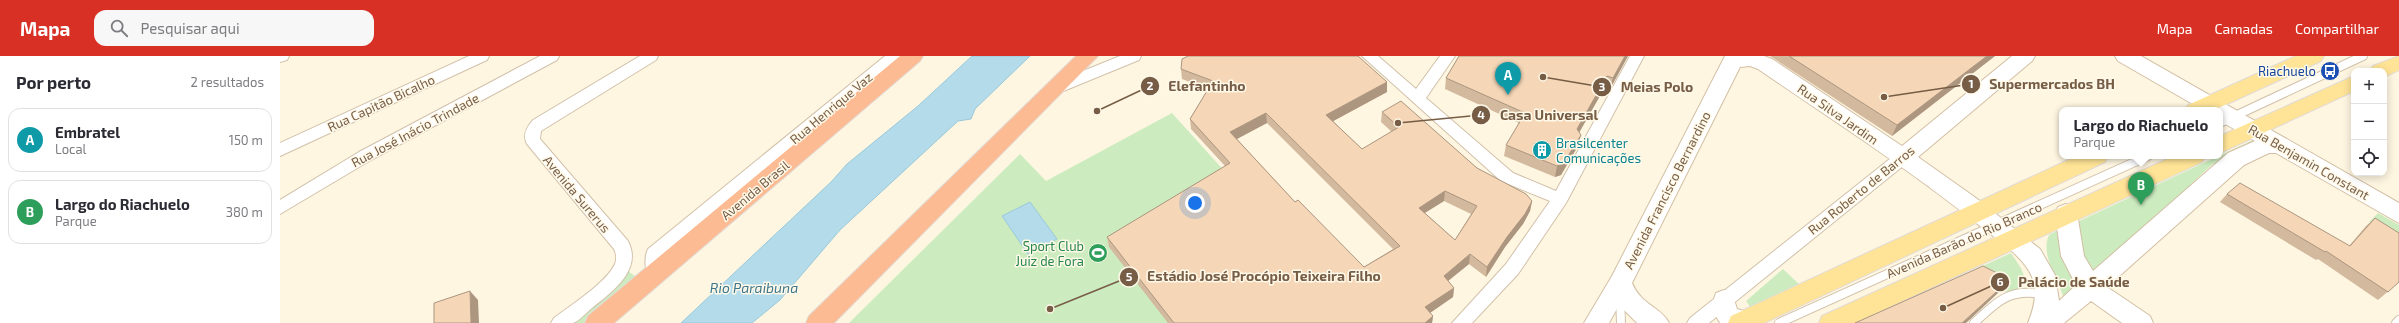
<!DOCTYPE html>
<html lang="pt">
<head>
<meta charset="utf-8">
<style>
  body { margin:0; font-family:"Exo 2",sans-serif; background:#f7f7f7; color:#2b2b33 }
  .controls { position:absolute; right:12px; top:12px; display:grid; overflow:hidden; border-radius:8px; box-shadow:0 2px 10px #0003 }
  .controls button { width:36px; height:36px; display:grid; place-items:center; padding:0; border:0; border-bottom:1px solid #e1e1e2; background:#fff; color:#2b2b33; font:20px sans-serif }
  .you { position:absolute; left:915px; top:147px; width:14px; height:14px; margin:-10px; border:3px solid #fff; border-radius:50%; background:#1a73e8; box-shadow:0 0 0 6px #1a73e833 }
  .badge { display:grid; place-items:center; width:26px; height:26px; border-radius:50%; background:#d93025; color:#fff; font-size:13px; font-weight:700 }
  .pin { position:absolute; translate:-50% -33px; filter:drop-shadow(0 1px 2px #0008) }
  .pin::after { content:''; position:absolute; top:21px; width:14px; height:12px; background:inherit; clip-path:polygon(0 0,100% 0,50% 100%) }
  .popup { position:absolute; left:1779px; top:51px; width:164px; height:52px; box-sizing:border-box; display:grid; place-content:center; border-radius:8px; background:#fff; filter:drop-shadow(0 1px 3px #0005); font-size:13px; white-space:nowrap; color:#7c7c81 }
  .popup b { font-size:15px; color:#2b2b33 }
  .popup::after { content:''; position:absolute; left:50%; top:100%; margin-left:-8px; border:8px solid transparent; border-top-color:#fff }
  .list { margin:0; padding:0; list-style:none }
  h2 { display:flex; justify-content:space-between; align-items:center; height:52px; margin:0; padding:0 16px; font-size:17px }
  h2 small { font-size:13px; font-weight:400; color:#7c7c81 }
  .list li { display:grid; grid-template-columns:26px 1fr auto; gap:12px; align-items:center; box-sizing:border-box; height:64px; margin:0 8px 8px; padding:0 8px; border:1px solid #e1e1e2; border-radius:12px }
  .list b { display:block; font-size:15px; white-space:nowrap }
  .list p { margin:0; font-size:13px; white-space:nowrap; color:#7c7c81 }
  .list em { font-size:13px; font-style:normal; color:#7c7c81 }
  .icon { flex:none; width:22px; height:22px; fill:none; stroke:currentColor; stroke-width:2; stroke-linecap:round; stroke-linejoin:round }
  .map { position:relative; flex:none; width:2119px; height:267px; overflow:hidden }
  header { display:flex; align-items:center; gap:24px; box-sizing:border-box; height:56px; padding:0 20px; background:#d93025; color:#fff }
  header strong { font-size:19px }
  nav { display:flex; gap:22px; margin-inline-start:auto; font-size:14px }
  .search { width:280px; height:36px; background:#f7f7f7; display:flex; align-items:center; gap:10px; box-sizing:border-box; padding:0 14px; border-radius:12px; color:#7c7c81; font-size:15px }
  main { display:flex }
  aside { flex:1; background:#fff }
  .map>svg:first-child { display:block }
  .green { fill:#ccecbf }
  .water { fill:#b4dbe9; stroke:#9ac9db }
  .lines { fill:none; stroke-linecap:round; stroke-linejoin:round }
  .lane-casing { stroke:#d2c1aa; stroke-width:10 }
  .street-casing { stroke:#d2c1aa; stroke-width:2 }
  .secondary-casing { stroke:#d3bfa4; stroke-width:2 }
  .primary-casing { stroke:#e1dbd6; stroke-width:2 }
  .highway-casing { stroke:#e1dbd6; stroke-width:2 }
  .lane { stroke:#fff; stroke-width:8 }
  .street { fill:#fff; fill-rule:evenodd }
  .secondary { fill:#fff; fill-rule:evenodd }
  .primary { fill:#ffe497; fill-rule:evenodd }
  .highway { fill:#fdbb93; fill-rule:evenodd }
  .wall { fill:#d3b99d; fill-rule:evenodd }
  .shaded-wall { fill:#ac9680 }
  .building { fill:#f5d7b7; stroke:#ac9680; fill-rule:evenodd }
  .labels { text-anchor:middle; stroke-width:3; stroke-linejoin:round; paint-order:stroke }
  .transit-label { font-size:13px; fill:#164399; stroke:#fff9e9; text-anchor:end }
  .street-label { font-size:13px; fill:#775d46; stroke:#fff9e9 }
  .culture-label { font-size:13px; fill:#0d838f; stroke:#fff9e9; text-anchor:start }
  .leisure-label { font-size:13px; fill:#27864d; stroke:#fff9e9; text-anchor:end }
  .water-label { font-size:14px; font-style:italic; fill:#3e768c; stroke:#fff9e9 }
  .leader { fill:none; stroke:#775d46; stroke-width:1.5 }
  .callout-dot { fill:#775d46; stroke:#fff9e9; stroke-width:1.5 }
  .mark-label { font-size:12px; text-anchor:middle; font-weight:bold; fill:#fff }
  .callout-label { font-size:14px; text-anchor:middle; font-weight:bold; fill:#775d46; stroke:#fff9e9; stroke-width:3; stroke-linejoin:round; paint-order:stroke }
</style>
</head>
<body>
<header>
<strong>Mapa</strong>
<div class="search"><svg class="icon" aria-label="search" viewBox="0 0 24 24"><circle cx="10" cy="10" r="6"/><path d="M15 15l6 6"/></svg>Pesquisar aqui</div>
<nav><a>Mapa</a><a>Camadas</a><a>Compartilhar</a></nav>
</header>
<main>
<aside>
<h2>Por perto<small>2 resultados</small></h2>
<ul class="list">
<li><span class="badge" style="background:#0f9aa8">A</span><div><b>Embratel</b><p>Local</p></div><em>150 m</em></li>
<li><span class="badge" style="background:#2e9e5b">B</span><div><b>Largo do Riachuelo</b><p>Parque</p></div><em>380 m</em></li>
</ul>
</aside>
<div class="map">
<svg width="2119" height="267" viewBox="0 0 2119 267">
  <rect width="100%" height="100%" fill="#fef6e1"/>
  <path class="green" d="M 892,57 L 947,118 L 1057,267 L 569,267 L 740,98 L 766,125 Z
    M 1973,84 L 1978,87 L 1940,112 L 1933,108 L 1926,114 L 1813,220 L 1803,206 L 1797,166 Z
    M 2098,157 L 2119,169 L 2119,184 L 2089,166 Z
    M 1784,171 L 1801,232 L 1791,242 L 1783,240 C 1777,221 1760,198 1769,179 Z
    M 1731,197 L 1741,212 L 1746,225 L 1738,233 L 1725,236 L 1696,213 Z
    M 342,211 L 365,227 L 318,267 L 280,267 Z
    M 1503,213 L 1520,229 L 1471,252 L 1466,245 Z"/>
  <path class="water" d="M 692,0 L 750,0 L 695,53 L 691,63 L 678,65 L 560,174 L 500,244 L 472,267 L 401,267 L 552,125 L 567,108 L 638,50 Z
    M 750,146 L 777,183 L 748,198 L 722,160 Z"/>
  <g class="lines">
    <defs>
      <path id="lane" d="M 1940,67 L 2083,0
        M 1340,240 L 1341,267
        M 1499,267 L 1868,100
        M 1694,267 C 1719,244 1731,231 1766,239
        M 2116,267 L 2119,264"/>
      <path id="street" d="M 0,0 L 9,0 L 7,4 L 0,6 Z
        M 189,0 L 209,0 L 207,4 L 0,100 L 0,87 Z
        M 260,0 L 279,0 L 277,4 L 91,104 L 0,158 L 0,144 L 79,96 Z
        M 360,0 L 378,0 L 376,4 L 261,75 L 260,83 L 348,185 C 363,214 332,236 312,252 C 307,256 299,265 293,267 C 287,267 277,267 271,267 L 274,262 C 291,249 326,227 335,208 C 337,203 336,197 334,193 L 247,88 C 242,79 247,71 253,64 Z
        M 605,0 L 621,0 L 383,201 L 383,218 L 381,223 L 375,225 L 369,223 C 365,215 364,201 368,193 Z
        M 840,0 L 861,0 L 859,4 L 781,36 L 771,36 L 769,32 L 771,28 Z
        M 1082,0 L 1098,0 L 1136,33 L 1160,0 L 1175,0 L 1146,42 L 1233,117 L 1276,135 L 1350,0 L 1364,0 L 1286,147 L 1238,218 L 1192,267 L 1172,267 L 1226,208 L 1270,145 L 1221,125 Z
        M 1622,96 L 1628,98 L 1630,102 L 1628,106 L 1429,267 L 1407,267 L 1410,262 L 1616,98 Z"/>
      <path id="secondary" d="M 1445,0 L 1484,0 L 1492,3 L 1622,90 L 1732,0 L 1755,0 L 1752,5 L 1638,101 L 1696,142 L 1760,193 L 1775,219 L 1779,245 L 1796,229 L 1781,200 L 1775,157 L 1778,151 L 1786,148 L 1794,151 L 1797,157 L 1804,200 L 1813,215 L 1948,97 L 1975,85 L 1940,65 L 1940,54 L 1923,54 L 1838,5 L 1835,0 L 1861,0 L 2119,147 L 2119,167 L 1996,97 L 1989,97 L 1964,109 L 1827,231 L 1870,260 L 1873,267 L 1842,267 L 1811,245 L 1784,267 L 1748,267 C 1755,250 1759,231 1749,215 C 1737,195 1713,181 1695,166 C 1626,111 1551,63 1478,13 L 1470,10 L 1460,11 L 1352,227 C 1361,249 1381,251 1389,267 L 1357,267 L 1339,249 L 1329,267 L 1304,267 L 1332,220 Z
        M 1444,234 L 1452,237 L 1457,253 L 1474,258 L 1476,267 L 1440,267 L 1431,252 L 1436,237 Z"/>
      <path id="primary" d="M 2016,0 L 2044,0 L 2041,5 L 1934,54 L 1905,54 L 1908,49 Z
        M 2119,0 L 2119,14 L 2104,21 L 2104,15 L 2090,15 L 2093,10 Z
        M 2074,20 L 2074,35 L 1940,97 L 1940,80 Z
        M 1797,100 L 1828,100 L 1825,106 L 1484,267 L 1448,267 L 1451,260 Z
        M 1894,100 L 1925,100 L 1922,106 L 1575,267 L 1539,267 L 1542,260 Z"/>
      <path id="highway" d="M 620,0 L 643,0 L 640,5 L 334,267 L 305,267 L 308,260 Z
        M 796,0 L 818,0 L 554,267 L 526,267 L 529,260 Z"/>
    </defs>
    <use href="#lane" class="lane-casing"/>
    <use href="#street" class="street-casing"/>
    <use href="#secondary" class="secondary-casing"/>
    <use href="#primary" class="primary-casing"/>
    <use href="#highway" class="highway-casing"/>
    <use href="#lane" class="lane"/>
    <use href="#street" class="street"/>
    <use href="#secondary" class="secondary"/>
    <use href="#primary" class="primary"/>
    <use href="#highway" class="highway"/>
  </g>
  <path class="wall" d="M 1179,0 L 1348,0 L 1330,33 L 1325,31 L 1299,76 L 1298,90 L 1281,119 L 1275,121 L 1224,100 L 1226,89 L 1239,67 L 1165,33 L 1166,22 Z
    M 1490,0 L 1715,0 L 1612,80 Z
    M 901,13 L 1107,26 L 1107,36 L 1053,65 L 1082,93 L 1112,76 L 1101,66 L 1102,56 L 1197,112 L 1252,145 L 1250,155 L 1243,168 L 1225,191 L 1206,221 L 1189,208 L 1168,225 L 1174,232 L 1173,241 L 1150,257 L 1153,260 L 1152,267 L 888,267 L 829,191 L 827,181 L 945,110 L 911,73 L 910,63 L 928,33 L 902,23 ZM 987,67 L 1113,193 L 1084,211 L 1015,146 L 957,83 ZM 1164,145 L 1191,158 L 1175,184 L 1145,157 Z
    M 1947,138 L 2069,190 L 2086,170 L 2095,162 L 2119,226 L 2098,244 L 2038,203 L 2036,204 L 1940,146 Z"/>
  <path class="shaded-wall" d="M 1345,0 L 1348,0 L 1330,33 L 1333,22 Z
    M 1707,0 L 1715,0 L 1612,80 L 1617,69 Z
    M 1327,20 L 1325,31 L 1295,84 L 1297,73 Z
    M 1107,26 L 1107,36 L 1046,69 L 1046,59 Z
    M 986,57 L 987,67 L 951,86 L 950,76 Z
    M 1301,79 L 1298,90 L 1281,119 L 1275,121 L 1277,110 Z
    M 1165,135 L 1164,145 L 1138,161 L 1139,152 Z
    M 1252,145 L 1250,155 L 1243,168 L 1225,191 L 1206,221 L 1207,211 L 1227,181 Z
    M 1190,198 L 1189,208 L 1163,229 L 1164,220 Z
    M 1726,227 L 1718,237 L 1686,267 L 1682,267 Z
    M 1174,232 L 1173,241 L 1144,261 L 1145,251 Z
    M 190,235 L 198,244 L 199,267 L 191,267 Z
    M 1153,260 L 1152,267 L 1145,267 Z"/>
  <path class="building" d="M 908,0 L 1078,0 L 1107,26 L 1046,59 L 1082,93 L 1119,71 L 1102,56 L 1121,45 L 1197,112 L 1246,138 L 1252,145 L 1245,158 L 1227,181 L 1207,211 L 1190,198 L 1164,220 L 1174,232 L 1145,251 L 1153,260 L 1145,267 L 894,267 L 827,181 L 950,107 L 910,63 L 933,25 L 901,13 L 902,3 ZM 986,57 L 1120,190 L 1084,211 L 1018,144 L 1015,146 L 950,76 ZM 1165,135 L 1197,150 L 1175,184 L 1139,152 Z
    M 1179,0 L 1345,0 L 1333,22 L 1327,20 L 1297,73 L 1301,79 L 1283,108 L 1277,110 L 1226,89 L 1245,57 L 1166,22 Z
    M 1509,0 L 1707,0 L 1617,69 Z
    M 1960,127 L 2070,190 L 2095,162 L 2119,177 L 2119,226 L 2108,236 L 2046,195 L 2045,196 L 1947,138 Z
    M 1703,210 L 1721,219 L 1726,227 L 1682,267 L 1575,267 Z
    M 190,235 L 191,267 L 154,267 L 154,247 Z"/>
  <defs>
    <symbol id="bus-disc" viewBox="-11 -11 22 22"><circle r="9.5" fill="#1a4fb4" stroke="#fff9e9"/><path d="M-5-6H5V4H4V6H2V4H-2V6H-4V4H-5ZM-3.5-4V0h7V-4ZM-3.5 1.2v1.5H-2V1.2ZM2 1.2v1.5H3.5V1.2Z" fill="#fff"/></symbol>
    <symbol id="building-disc" viewBox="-11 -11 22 22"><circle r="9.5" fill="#0f9aa8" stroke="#fff9e9"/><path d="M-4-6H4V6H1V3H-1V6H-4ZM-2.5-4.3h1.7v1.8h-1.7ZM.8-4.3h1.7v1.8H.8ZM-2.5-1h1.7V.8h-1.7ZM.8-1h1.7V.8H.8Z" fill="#fff"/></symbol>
    <symbol id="stadium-disc" viewBox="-11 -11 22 22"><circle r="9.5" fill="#2e9e5b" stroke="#fff9e9"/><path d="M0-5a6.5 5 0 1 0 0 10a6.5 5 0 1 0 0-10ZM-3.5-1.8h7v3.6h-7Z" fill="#fff"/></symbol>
  </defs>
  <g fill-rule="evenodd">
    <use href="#bus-disc" x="2039" y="4" width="22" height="22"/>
    <use href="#building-disc" x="1251" y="83" width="22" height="22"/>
    <use href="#stadium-disc" x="807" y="186" width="22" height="22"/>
  </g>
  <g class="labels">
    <g class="transit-label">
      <text x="2036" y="20">Riachuelo</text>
    </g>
    <g class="street-label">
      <text transform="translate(101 47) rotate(-25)" y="5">Rua Capitão Bicalho</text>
      <text transform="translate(551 52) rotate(-40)" y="5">Rua Henrique Vaz</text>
      <text transform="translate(1558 58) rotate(35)" y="5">Rua Silva Jardim</text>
      <text transform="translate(135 74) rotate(-28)" y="5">Rua José Inácio Trindade</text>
      <text transform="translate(2029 106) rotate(30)" y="5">Rua Benjamin Constant</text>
      <text transform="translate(475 134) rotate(-40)" y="5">Avenida Brasil</text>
      <text transform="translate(1387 134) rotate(-63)" y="5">Avenida Francisco Bernardino</text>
      <text transform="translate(1581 134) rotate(-39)" y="5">Rua Roberto de Barros</text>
      <text transform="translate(297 138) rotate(50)" y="5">Avenida Surerus</text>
      <text transform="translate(1684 184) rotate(-24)" y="5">Avenida Barão do Rio Branco</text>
    </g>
    <g class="culture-label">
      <text x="1276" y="92">Brasilcenter<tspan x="1276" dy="15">Comunicações</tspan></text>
    </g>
    <g class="leisure-label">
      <text x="804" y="195">Sport Club<tspan x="804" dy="15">Juiz de Fora</tspan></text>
    </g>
    <g class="water-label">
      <text x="474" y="237">Rio Paraibuna</text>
    </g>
  </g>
  <path class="leader" d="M1604 41L1691 28M817 55L870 30M1263 21L1322 31M1118 67L1201 59M770 253L849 221M1663 252L1720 226"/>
  <g class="callout-dot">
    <circle cx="1604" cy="41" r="4"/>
    <circle cx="817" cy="55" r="4"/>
    <circle cx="1263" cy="21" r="4"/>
    <circle cx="1118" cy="67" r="4"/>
    <circle cx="770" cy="253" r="4"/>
    <circle cx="1663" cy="252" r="4"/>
    <circle cx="1691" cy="28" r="10"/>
    <circle cx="870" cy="30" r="10"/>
    <circle cx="1322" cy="31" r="10"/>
    <circle cx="1201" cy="59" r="10"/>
    <circle cx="849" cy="221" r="10"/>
    <circle cx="1720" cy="226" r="10"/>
  </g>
  <g class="mark-label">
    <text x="1691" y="32">1</text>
    <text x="870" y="34">2</text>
    <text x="1322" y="35">3</text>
    <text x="1201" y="63">4</text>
    <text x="849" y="225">5</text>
    <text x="1720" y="230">6</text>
  </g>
  <g class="callout-label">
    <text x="1772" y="33">Supermercados BH</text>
    <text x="927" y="35">Elefantinho</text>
    <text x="1377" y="36">Meias Polo</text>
    <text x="1269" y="64">Casa Universal</text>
    <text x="984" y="225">Estádio José Procópio Teixeira Filho</text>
    <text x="1794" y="231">Palácio de Saúde</text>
  </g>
</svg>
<div class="controls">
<button>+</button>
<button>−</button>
<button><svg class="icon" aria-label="locate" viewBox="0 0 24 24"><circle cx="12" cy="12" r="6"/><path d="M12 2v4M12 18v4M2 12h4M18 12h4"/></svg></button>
</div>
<div class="you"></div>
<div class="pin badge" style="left:1228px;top:39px;background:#0f9aa8">A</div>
<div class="pin badge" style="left:1861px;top:149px;background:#2e9e5b">B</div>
<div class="popup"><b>Largo do Riachuelo</b>Parque</div>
</div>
</main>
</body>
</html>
